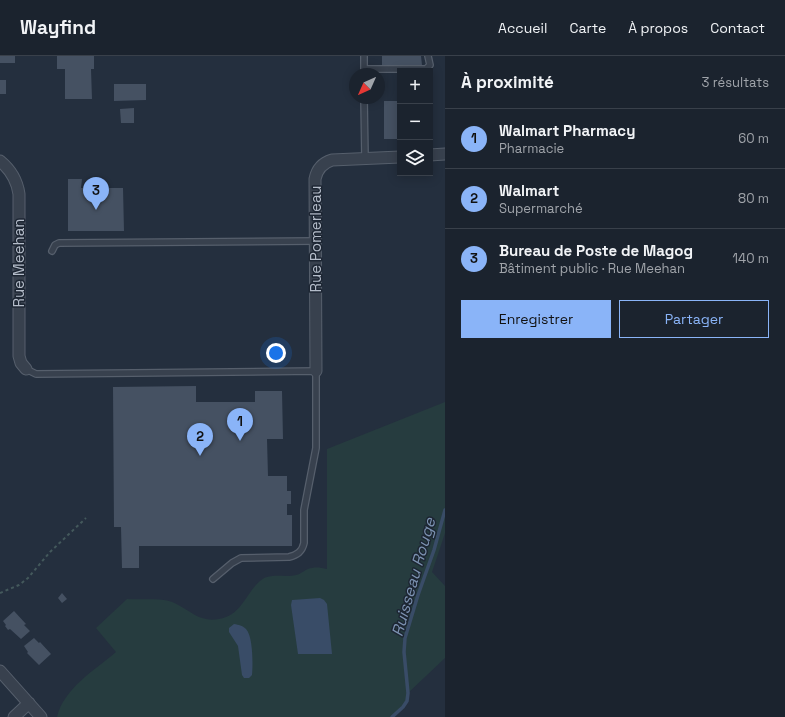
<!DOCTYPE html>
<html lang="fr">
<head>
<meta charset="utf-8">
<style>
  body { margin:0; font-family:"Space Grotesk",sans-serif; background:#242b36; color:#f1f3f6 }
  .controls { position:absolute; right:12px; top:12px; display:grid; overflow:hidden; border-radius:0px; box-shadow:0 2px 10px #0003 }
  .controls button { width:36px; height:36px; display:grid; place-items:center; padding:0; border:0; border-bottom:1px solid #39404a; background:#1b232e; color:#f1f3f6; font:20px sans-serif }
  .compass { position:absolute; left:349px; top:12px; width:36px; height:36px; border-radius:50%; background:#1b232e; box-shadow:0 2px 10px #0003; rotate:225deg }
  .you { position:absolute; left:276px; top:297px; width:14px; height:14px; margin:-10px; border:3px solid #fff; border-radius:50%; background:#1a73e8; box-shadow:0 0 0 6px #1a73e833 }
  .badge { display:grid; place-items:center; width:26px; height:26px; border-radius:50%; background:#8ab4f8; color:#111; font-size:13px; font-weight:700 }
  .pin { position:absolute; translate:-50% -33px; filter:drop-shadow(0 1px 2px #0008) }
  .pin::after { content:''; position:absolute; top:21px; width:14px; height:12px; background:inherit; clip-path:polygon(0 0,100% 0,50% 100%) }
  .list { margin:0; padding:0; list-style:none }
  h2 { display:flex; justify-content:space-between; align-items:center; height:52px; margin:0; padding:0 16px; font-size:17px }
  h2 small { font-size:13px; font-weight:400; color:#a0a4aa }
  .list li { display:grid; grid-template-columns:26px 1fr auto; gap:12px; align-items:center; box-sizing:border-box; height:60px; padding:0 16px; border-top:1px solid #39404a }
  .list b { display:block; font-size:15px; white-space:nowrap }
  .list p { margin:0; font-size:13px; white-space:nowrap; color:#a0a4aa }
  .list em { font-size:13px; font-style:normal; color:#a0a4aa }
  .actions { display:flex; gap:8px; padding:12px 16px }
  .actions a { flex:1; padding:9px 0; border:1px solid #8ab4f8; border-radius:0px; text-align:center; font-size:14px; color:#8ab4f8 }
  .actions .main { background:#8ab4f8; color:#111 }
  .icon { flex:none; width:22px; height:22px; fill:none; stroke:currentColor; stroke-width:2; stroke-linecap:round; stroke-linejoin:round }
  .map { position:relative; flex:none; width:445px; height:661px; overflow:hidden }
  header { display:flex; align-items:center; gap:24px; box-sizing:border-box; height:56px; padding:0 20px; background:#1b232e; border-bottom:1px solid #39404a }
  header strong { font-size:19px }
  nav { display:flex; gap:22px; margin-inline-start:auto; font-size:14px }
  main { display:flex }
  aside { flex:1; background:#1b232e }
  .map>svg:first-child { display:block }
  .green { fill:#263c3f }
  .water { fill:#394c67 }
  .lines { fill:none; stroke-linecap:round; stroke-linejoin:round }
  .stream { stroke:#394c67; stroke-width:3.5 }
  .building { fill:#455162 }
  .lane-casing { stroke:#565f6c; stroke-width:8 }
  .street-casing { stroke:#565f6c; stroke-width:13 }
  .path { stroke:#44595c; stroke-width:2; stroke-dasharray:3 3; stroke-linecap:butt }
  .lane { stroke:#38414e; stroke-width:5.5 }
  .street { stroke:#38414e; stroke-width:11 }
  .labels { text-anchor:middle; stroke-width:3; stroke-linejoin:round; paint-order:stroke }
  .street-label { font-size:15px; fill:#b4bcc9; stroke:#1d2633 }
  .water-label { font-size:16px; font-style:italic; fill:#7c92b1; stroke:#1d2633 }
</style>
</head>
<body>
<header>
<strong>Wayfind</strong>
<nav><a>Accueil</a><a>Carte</a><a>À propos</a><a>Contact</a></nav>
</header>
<main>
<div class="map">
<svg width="445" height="661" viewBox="0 0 445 661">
  <rect width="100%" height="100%" fill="#242f3e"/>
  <path class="green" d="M 445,346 L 445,477 L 432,516 L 445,530 L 445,602 L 408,637 C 407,648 401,654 392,661 L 57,661 C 64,632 95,614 116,596 L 96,572 L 127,543 C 140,544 156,542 169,545 C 188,551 197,567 219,563 C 242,559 245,538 260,525 C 270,516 284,522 296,519 C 302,518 306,512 312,512 C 317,511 322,512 327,513 L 327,393 Z"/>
  <path class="water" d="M 320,542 L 324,544 L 327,548 L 332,598 L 298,598 L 291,549 L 292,544 Z
    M 234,568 C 239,569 242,569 246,573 C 253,580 253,609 252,619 L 249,622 L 244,622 L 242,619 L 238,590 L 229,576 L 229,572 Z"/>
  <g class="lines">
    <path class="stream" d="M 392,661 L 403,651 L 407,645 L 408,637 L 404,596 L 405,582 L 418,539 L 434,494 L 445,454"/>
  </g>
  <path class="building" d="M 0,0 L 15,0 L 15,7 L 0,7 Z
    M 57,0 L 94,0 L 94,13 L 91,13 L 92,43 L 65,43 L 65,13 L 57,13 Z
    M 382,0 L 421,0 L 422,9 L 382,10 Z
    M 0,24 L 6,24 L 6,38 L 0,38 Z
    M 114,28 L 146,28 L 146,44 L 114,45 Z
    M 384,45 L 400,45 L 400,83 L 384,83 Z
    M 134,52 L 134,67 L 121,67 L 120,53 Z
    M 68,123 L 82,123 L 81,132 L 123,132 L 124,175 L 68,175 Z
    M 196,330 L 196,346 L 255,346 L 255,335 L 282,335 L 283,383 L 267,383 L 268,420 L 287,420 L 287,435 L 291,435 L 291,448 L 287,448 L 287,459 L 292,459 L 292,490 L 139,490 L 139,512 L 122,512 L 121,471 L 114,471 L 113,331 Z
    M 62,537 L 67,543 L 62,547 L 58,542 Z
    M 14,555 L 26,568 L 24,569 L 30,575 L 21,583 L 10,573 L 8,574 L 5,570 L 6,569 L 3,565 Z
    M 34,582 L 39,587 L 40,586 L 51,598 L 39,609 L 27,597 L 28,596 L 24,590 Z"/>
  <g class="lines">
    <defs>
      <path id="lane" d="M 364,0 L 364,18
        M 364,13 L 426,13 L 430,9 L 428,0
        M 364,42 L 365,102
        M 52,195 L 55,189 L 59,187 L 315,185
        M 26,313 L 36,318 L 316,315 L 316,392 L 304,454 L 304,487 C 302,496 297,499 289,501 L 241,502 L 232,507 L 213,523"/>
      <path id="street" d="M 430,99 L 445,98
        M 0,105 C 11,114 17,124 19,138 L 19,300 L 21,307 L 26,313
        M 316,315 L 315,123 C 317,113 322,107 332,104 L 400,101
        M 0,615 L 41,661
        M 14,661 L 29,647"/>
    </defs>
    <use href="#lane" class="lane-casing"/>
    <use href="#street" class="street-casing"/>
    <path class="path" d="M 0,537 L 19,529 L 28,522 L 50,496 L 86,462"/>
    <use href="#lane" class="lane"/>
    <use href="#street" class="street"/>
  </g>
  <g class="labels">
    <g class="street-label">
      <text transform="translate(316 183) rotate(-90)" y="5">Rue Pomerleau</text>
      <text transform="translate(19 207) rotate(-90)" y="5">Rue Meehan</text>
    </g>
    <g class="water-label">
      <text transform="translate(413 521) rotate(-74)" y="6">Ruisseau Rouge</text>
    </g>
  </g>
</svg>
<div class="controls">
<button>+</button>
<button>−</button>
<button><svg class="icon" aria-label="layers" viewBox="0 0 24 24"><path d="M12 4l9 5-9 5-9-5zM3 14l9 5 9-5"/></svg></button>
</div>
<svg class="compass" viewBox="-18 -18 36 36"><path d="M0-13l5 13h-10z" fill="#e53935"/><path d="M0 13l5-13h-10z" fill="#a0a4aa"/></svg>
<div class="you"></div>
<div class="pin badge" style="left:240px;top:385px">1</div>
<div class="pin badge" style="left:200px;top:400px">2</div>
<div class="pin badge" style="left:96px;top:154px">3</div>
</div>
<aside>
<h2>À proximité<small>3 résultats</small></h2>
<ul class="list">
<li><span class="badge">1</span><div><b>Walmart Pharmacy</b><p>Pharmacie</p></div><em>60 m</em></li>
<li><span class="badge">2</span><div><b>Walmart</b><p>Supermarché</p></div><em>80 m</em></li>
<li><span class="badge">3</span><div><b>Bureau de Poste de Magog</b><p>Bâtiment public · Rue Meehan</p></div><em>140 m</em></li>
</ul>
<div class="actions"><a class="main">Enregistrer</a><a>Partager</a></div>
</aside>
</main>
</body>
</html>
